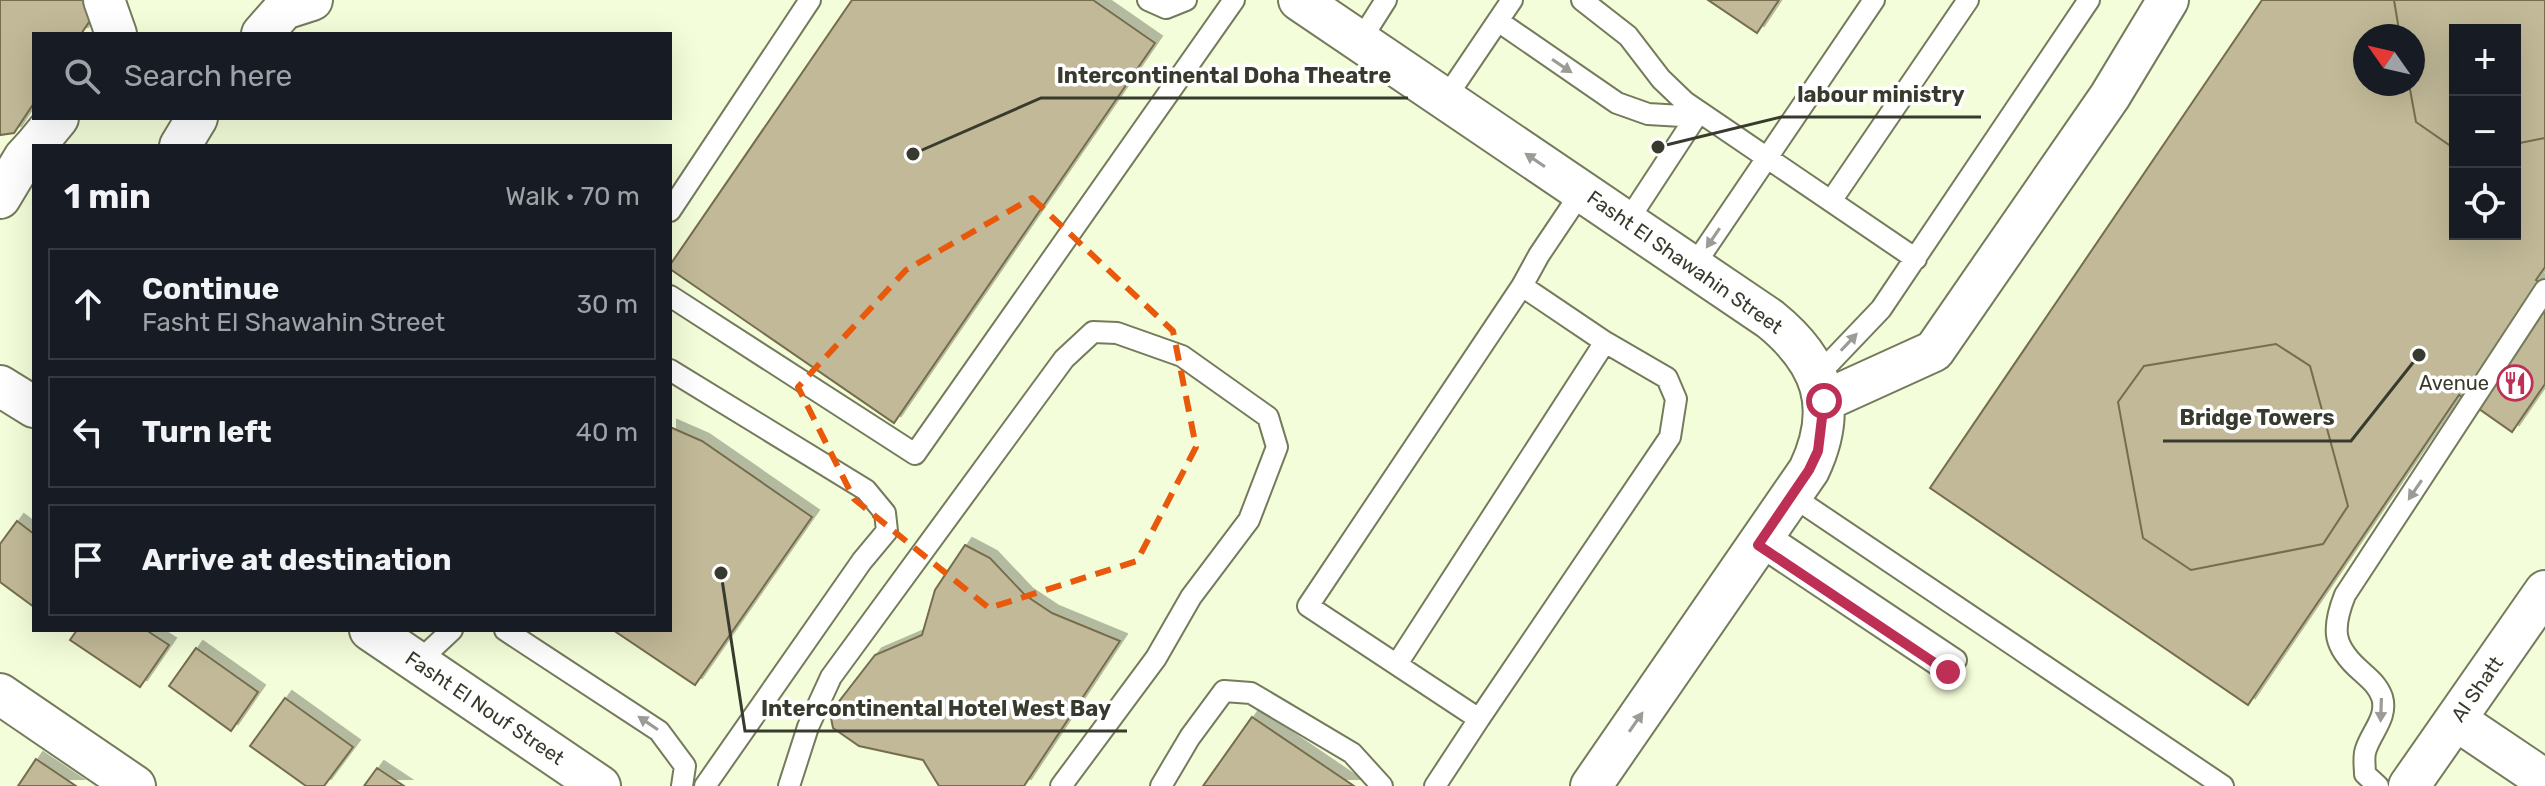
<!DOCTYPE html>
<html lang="en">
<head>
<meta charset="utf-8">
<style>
  body { margin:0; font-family:Rubik,sans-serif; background:#242831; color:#f1f3f6 }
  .controls { position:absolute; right:24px; top:24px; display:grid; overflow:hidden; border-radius:0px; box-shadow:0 8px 32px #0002 }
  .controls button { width:72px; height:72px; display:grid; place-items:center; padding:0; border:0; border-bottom:2px solid #363941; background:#171b24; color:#f1f3f6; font:40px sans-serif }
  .compass { position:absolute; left:2353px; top:24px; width:72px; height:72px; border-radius:50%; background:#171b24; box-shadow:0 8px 32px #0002; rotate:304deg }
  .stop { position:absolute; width:24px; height:24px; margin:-18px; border:6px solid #be2f56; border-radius:50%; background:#fff }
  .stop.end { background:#be2f56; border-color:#fff; box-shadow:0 2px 8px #0008 }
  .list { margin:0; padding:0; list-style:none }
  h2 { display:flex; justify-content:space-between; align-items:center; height:104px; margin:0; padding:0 32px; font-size:34px }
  h2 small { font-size:26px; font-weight:400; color:#9ea1a6 }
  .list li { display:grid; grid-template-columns:52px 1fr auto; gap:24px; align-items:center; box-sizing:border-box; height:112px; margin:0 16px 16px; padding:0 16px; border:2px solid #363941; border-radius:0px }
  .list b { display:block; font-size:30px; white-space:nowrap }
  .list p { margin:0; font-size:26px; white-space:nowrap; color:#9ea1a6 }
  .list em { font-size:26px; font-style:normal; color:#9ea1a6 }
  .icon { flex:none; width:44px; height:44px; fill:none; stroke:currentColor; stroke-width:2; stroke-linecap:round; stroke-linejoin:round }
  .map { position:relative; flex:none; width:2545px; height:786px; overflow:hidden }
  .search { position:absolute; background:#171b24; box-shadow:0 8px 32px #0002; left:32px; top:32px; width:640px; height:88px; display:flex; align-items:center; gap:20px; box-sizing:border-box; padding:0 28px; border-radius:0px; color:#9ea1a6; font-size:30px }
  .panel { position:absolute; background:#171b24; box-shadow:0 8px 32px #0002; left:32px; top:144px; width:640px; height:488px; border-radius:0px }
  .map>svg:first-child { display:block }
  .building { fill:#c1b997; stroke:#756d4e; stroke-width:2; fill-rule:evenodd; filter:url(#shadow) }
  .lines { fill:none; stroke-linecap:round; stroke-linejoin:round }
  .lane-casing { stroke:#747b5c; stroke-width:24 }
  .street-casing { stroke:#747b5c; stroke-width:44 }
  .lane { stroke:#fff; stroke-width:20 }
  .street { stroke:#fff; stroke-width:40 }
  .oneway { fill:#9b9c96 }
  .route { stroke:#be2f56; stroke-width:10 }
  .marked { fill:none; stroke:#e8590c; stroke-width:6; stroke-dasharray:16 10; stroke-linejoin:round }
  .labels { text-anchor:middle; stroke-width:7; stroke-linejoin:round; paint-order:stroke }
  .street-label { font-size:20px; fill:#373a2c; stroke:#fff }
  .poi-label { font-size:20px; fill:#373a2c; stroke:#fff; text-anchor:end }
  .leader { fill:none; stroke:#373a2c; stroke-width:3 }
  .callout-dot { fill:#373a2c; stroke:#fff; stroke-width:3 }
  .callout-label { font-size:22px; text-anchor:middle; font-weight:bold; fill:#373a2c; stroke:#fff; stroke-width:7; stroke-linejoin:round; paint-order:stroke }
</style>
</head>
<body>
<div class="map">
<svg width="2545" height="786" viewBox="0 0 2545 786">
  <defs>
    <filter id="shadow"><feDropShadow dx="7" dy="-7" stdDeviation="0" flood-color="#0004"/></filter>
  </defs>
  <rect width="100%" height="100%" fill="#f4fdd9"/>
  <path class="building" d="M 0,0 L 104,0 L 81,34 L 34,34 L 34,103 L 14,133 L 0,135 Z
    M 852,0 L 1093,0 L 1155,43 L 894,423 L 670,269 L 670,265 Z
    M 1708,0 L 1779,0 L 1757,33 Z
    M 2262,0 L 2394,0 L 2400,36 L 2365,36 L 2365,84 L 2409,84 L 2416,122 L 2455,149 L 2455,234 L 2515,234 L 2515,144 L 2545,138 L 2545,267 L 2536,280 L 2545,286 L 2545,384 L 2512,432 L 2459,395 L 2248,705 L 1930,488 ZM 2276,344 L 2310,366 L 2348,506 L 2323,544 L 2191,570 L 2143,538 L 2118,402 L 2144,366 Z
    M 2394,0 L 2545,0 L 2545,138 L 2515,144 L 2515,30 L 2455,30 L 2455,149 L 2416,122 L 2409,84 L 2413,84 L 2413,36 L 2400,36 Z
    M 2276,344 L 2310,366 L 2348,506 L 2323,544 L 2191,570 L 2143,538 L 2118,402 L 2144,366 Z
    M 670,427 L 702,441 L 812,517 L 695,685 L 613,630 L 670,630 Z
    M 17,521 L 34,534 L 34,607 L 0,582 L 0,544 Z
    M 965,545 L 990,558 L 1025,595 L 1052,613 L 1120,641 L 1024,786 L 939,786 L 923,760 L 859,746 L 833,728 L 830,713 L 875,655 L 922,635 L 935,590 Z
    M 77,630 L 146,630 L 169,645 L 140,687 L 70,640 Z
    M 196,648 L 258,692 L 231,731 L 169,686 Z
    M 285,698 L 353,747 L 324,786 L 306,786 L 250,746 Z
    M 1252,717 L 1354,786 L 1203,786 Z
    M 36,759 L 76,786 L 18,786 Z
    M 377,768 L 404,786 L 364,786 Z"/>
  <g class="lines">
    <defs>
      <path id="lane" d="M 1148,0 L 1166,8 L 1186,0
        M 1582,0 L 1628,36 L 1661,79 L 1685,102 L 1916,259
        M 1498,21 L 1617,103 L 1648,114 L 1682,116 L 1699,112
        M 1360,41 L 1386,0
        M 1445,99 L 1512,0
        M 1831,201 L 1968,0
        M 670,211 L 810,0
        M 1627,222 L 1699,112
        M 1693,267 L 1874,0
        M 1522,286 L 1539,255 L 1582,191
        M 670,296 L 915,454 L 1234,0
        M 670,370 L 866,490 L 885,513 L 887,531 L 862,561 L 705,786
        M 1818,375 L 1881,309 L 2089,0
        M 1792,496 L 2223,786
        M 1766,533 L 1956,660
        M 1758,545 L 1948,672
        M 505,630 L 659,731 L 685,766 L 682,786
        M 418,662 L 452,630
        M 1397,664 L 1605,342 L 1522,286 L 1308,606 L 1479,719 L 1435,786
        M 1479,719 L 1670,437 L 1676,399 L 1667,378 L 1605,342
        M 789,786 L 808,727 L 831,677 L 1064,359 L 1093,332 L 1117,333 L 1182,356 L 1268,417 L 1277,447 L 1249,520 L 1191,597 L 1156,658 L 1061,786
        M 1161,786 L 1190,737 L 1224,691 L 1251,693 L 1352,753 L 1382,786
        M 2378,786 L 2365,774 C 2365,767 2363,756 2366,749 C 2372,731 2388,717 2382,697 C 2378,686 2371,680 2362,672 C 2333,647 2331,630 2345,595 L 2545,290"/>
      <path id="street" d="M 104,0 L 116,34
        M 1299,0 L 1770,319 C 1822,361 1839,407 1809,470 L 1591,786
        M 262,34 L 284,9 L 312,0
        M 35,146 L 58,118
        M 180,146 L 197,118
        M 0,198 L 24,158 L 34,147
        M 0,386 L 34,407
        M 1824,401 L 1934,351 L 2110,96 L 2168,0
        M 370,630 L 600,786
        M 0,694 L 135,786
        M 2456,720 L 2545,780
        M 2409,786 L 2545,591"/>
    </defs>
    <use href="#lane" class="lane-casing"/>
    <use href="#street" class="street-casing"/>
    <use href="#lane" class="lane"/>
    <use href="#street" class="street"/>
  </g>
  <defs><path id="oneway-solid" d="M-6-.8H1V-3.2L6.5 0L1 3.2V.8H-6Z" transform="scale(2)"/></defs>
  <g class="oneway">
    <use href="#oneway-solid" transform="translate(1562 66) rotate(34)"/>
    <use href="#oneway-solid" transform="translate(1535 160) rotate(-146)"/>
    <use href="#oneway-solid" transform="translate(1713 238) rotate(124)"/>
    <use href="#oneway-solid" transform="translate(1849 342) rotate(-47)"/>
    <use href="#oneway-solid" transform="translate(2415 490) rotate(124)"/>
    <use href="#oneway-solid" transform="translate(2381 710) rotate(92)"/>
    <use href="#oneway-solid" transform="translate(1636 722) rotate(-55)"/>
    <use href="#oneway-solid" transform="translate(648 723) rotate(-146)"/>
  </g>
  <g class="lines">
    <path class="route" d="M 1824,401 L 1818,451 L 1809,470 L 1758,545 L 1948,672"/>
  </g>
  <path class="marked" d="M 1032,198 L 1173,331 L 1196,447 L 1137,561 L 989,608 L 854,499 L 798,387 L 906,270 Z"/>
  <defs>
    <symbol id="restaurant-ring" viewBox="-11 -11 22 22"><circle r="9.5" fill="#fff" stroke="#be2f56" stroke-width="1.5"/><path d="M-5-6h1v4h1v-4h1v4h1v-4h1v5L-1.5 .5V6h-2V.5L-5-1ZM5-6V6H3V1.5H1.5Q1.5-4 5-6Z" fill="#be2f56"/></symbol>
  </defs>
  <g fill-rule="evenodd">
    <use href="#restaurant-ring" x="2495" y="363" width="40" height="40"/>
  </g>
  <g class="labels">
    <g class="street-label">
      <text transform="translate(1685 262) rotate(35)" y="7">Fasht El Shawahin Street</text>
      <text transform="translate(2477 689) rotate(-55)" y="7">Al Shatt</text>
      <text transform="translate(485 708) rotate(34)" y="7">Fasht El Nouf Street</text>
    </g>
    <g class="poi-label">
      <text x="2489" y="390">Avenue</text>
    </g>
  </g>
  <path class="leader" d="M913 154L1041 98H1408M1658 147L1781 117H1981M2419 355L2351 441H2163M721 573L745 731H1127"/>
  <g class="callout-dot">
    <circle cx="913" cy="154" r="8"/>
    <circle cx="1658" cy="147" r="8"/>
    <circle cx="2419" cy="355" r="8"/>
    <circle cx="721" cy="573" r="8"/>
  </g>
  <g class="callout-label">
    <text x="1224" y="83">Intercontinental Doha Theatre</text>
    <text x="1881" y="102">labour ministry</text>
    <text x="2257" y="425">Bridge Towers</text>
    <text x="936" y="716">Intercontinental Hotel West Bay</text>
  </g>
</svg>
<div class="controls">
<button>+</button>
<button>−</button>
<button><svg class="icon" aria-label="locate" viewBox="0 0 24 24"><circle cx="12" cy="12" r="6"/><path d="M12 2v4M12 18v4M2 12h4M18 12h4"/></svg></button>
</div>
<svg class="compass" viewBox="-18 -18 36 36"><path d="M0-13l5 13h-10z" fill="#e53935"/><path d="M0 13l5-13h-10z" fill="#9ea1a6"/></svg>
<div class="stop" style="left:1824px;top:401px"></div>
<div class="stop end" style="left:1948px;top:672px"></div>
<div class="search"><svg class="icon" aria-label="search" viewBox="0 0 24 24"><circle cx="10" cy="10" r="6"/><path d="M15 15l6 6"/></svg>Search here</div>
<section class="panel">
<h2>1 min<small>Walk · 70 m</small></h2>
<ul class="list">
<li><svg class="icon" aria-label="ahead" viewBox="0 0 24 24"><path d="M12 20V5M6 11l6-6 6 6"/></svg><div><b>Continue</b><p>Fasht El Shawahin Street</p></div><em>30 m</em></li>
<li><svg class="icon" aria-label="left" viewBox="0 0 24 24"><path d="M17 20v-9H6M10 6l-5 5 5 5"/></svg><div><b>Turn left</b></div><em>40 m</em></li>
<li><svg class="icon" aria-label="arrive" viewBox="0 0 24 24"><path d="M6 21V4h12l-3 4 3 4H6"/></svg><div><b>Arrive at destination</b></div></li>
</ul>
</section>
</div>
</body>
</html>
